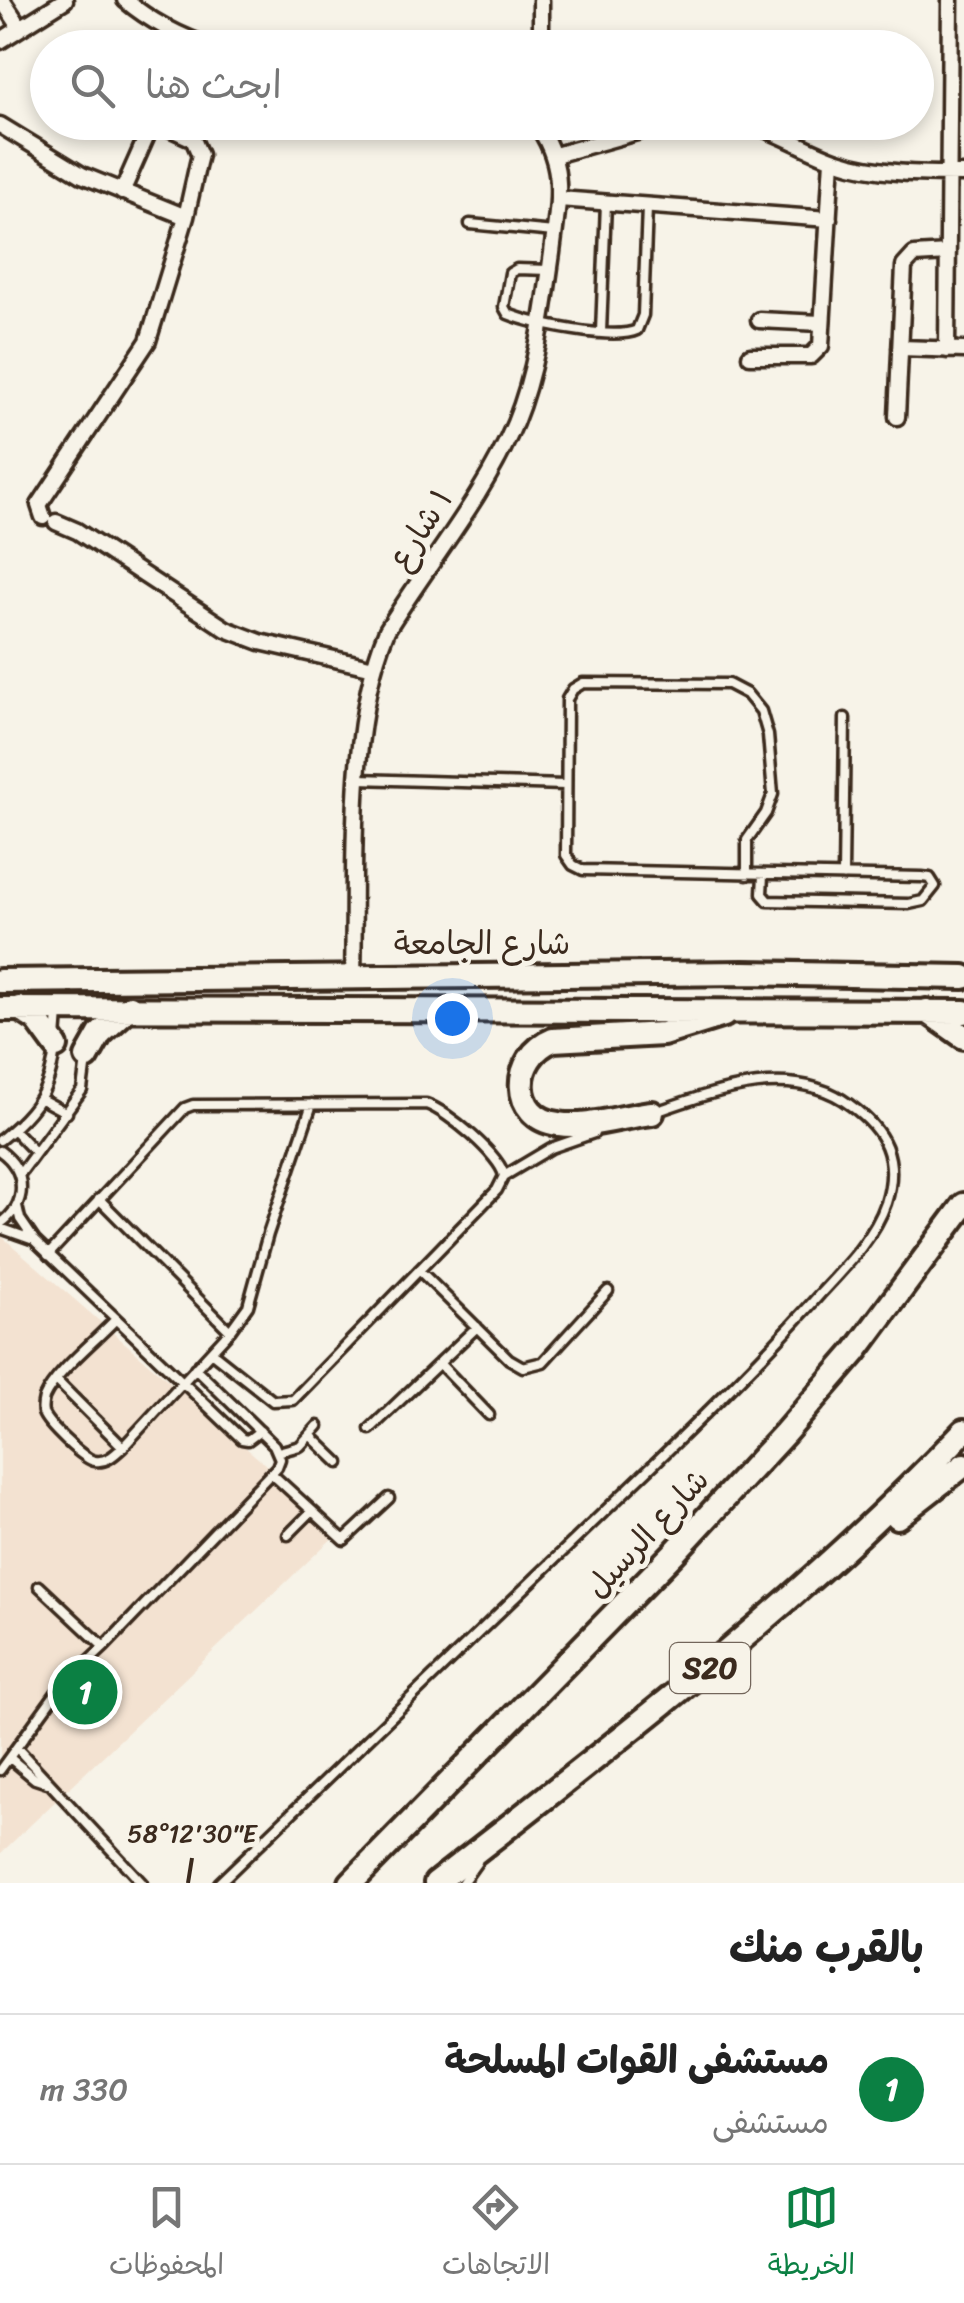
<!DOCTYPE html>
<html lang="ar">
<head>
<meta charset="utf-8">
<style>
  body { margin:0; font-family:Sriracha,"Playpen Sans Arabic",sans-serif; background:#f6f6f6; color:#222; direction:rtl }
  .you { position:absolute; left:452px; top:1018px; width:35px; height:35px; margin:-25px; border:8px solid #fff; border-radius:50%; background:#1a73e8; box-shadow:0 0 0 15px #1a73e833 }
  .badge { display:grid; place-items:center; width:65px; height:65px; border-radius:50%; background:#0b8043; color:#fff; font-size:32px; font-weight:700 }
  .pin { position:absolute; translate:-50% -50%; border:5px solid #fff; box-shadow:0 2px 10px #0006 }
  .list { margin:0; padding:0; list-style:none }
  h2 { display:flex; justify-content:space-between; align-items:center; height:130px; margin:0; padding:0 40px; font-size:42px }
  h2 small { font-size:32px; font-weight:400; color:#767676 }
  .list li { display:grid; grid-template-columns:65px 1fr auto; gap:30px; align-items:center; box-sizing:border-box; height:150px; padding:0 40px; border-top:2px solid #e0e0e0 }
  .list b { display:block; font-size:38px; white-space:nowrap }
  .list p { margin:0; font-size:32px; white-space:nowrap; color:#767676 }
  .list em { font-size:32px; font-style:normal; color:#767676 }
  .icon { flex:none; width:55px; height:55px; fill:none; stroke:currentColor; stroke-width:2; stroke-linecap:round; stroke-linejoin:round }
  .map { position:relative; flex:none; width:964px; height:1883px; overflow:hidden; direction:ltr }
  .search { position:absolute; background:#fff; box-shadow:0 5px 15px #0003; left:30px; right:30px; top:30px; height:110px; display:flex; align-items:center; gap:25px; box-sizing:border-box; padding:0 35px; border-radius:55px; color:#767676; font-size:38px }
  .sheet { height:280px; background:#fff }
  nav { display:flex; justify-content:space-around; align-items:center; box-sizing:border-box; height:140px; border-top:2px solid #e0e0e0; background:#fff; font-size:28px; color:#767676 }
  nav a { display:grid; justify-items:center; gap:5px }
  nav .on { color:#0b8043 }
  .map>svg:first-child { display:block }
  .built { fill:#f3e2d1 }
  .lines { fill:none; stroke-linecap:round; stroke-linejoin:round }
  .service-casing { stroke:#3b2a1e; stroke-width:15 }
  .minor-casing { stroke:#3b2a1e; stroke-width:21 }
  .primary-casing { stroke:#3b2a1e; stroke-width:30 }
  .service { stroke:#f7f3e8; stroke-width:8 }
  .minor { stroke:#f7f3e8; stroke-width:14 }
  .primary { stroke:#f7f3e8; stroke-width:22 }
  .ticks { fill:none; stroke:#3b2a1e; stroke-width:4 }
  .labels { text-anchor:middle; stroke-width:10; stroke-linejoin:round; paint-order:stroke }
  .shield { fill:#f7f3e8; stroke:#73665b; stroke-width:2.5 }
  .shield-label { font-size:30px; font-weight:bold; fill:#3b2a1e }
  .street-label { font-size:32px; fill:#3b2a1e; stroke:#f7f3e8 }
  .ticks-label { font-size:25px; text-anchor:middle; fill:#3b2a1e; stroke:#f7f3e8; stroke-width:10; stroke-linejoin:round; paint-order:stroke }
</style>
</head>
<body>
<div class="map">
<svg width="964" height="1883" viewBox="0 0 964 1883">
  <rect width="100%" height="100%" fill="#f7f3e8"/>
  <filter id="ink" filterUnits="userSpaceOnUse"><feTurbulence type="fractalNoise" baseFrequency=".01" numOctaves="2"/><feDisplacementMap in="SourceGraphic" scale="20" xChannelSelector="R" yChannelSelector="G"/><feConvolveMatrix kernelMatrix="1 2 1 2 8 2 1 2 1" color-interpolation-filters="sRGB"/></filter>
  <g filter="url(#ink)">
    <path class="built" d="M 0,1235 L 341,1530 L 0,1854 Z"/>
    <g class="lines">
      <defs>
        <path id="service" d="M 470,224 L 554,232
          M 549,270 L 517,269 L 510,273 L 504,307 L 508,314 C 533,324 614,341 637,330 L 643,315 L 647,207
          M 601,332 L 606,203
          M 358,779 L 565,785
          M 747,875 L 747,840 L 766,813 L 773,794 L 768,735 L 761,711 L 747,694 L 728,684 L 583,683 L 573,689 L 567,699 L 566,855 L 573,865 L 583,870 L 922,877 L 930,878 L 935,886 L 923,901 L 909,904 L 768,901 L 762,894 L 763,875
          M 843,876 L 845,718
          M 41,1099 L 67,1113
          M 13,1129 L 35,1152
          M 0,1140 C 51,1099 54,1075 58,1012
          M 0,1151 C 28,1171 28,1205 0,1224
          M 20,1174 L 82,1090 L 86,1060
          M 504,1176 L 551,1148 L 594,1133
          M 99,1199 L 230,1331
          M 17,1206 L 20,1219 L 35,1241 L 242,1439 L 248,1440 L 260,1431
          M 0,1228 L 31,1239
          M 48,1255 L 185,1108 L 193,1105 L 426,1104 C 446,1110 501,1156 504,1176 L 497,1190 L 293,1400 L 273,1401 L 211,1352
          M 419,1270 L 509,1359 L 523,1367 L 543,1362 L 608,1291
          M 114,1321 C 95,1341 55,1373 44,1398 C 43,1402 42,1409 43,1413 C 47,1424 84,1460 95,1461 C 107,1463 115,1454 123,1447 L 230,1331 L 248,1306 L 268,1234 L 312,1104
          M 439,1363 L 489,1415
          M 57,1381 L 123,1447
          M 370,1429 L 477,1327
          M 310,1435 L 339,1463
          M 278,1452 L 300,1446 L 318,1426
          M 272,1474 L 344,1540 L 389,1498
          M 288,1535 L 311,1512
          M 39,1586 L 104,1647
          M 17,1748 L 142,1883
          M 10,1758 L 35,1779 L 47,1783
          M 0,1770 L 59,1689 L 104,1647 L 277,1467 L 280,1459 L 274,1445 L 195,1368
          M 219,1883 C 364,1743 510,1602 656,1462 C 712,1408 768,1353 820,1294 C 845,1267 874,1238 886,1203 C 900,1159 885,1130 850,1105 C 793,1062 715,1091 655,1112
          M 462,1883 L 477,1862"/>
        <path id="minor" d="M 2,0 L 20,27
          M 125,0 C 151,22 181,37 214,48
          M 541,0 L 541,48
          M 0,41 L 65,0
          M 743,122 C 777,130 805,150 838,161 C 876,174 924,174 964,174
          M 0,125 L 82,175 L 186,217
          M 555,155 L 673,122
          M 122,192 L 153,122
          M 559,199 L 829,219
          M 759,320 L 821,323
          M 900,348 L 964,350
          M 947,350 L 950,0
          M 750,356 L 811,356 L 821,346 L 832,159
          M 897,417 L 904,266 L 914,255 L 948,253
          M 43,517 L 39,505 L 148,341 L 186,217 L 198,163 L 200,155 L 193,139 L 156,122
          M 56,522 L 77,531 L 226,629 L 260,642 L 374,668
          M 353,976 C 356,870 346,728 387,630 C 429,562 484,497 515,423 C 537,369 544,310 552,253 C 558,201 568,167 535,122"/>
        <path id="primary" d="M 0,981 L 744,973 L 964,977
          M 19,1008 L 37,1020 L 56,1046
          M 0,1009 L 964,1012
          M 927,1011 L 964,1037
          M 87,1057 L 100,1034 L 130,1007
          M 652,1113 C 622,1116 588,1129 558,1124 C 510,1118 511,1057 553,1040 L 663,1034 L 724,1015
          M 897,1517 L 964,1465
          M 351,1883 L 674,1553 L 785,1433 L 855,1352 L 964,1205
          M 436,1883 C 619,1740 804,1600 964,1431"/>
      </defs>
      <use href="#service" class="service-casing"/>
      <use href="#minor" class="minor-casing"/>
      <use href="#primary" class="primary-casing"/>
      <use href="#service" class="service"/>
      <use href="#minor" class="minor"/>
      <use href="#primary" class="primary"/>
    </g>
  </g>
  <path class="ticks" d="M 188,1883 L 192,1858"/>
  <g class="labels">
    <rect class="shield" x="670" y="1643" width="80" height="50" rx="8"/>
    <g class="shield-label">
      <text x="710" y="1678">S20</text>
    </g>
    <g class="street-label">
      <text transform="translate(420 529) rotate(-57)" y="11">١ شارع</text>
      <text x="482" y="954">شارع الجامعة</text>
      <text transform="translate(647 1533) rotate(-47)" y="11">شارع الرسيل</text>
    </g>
  </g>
  <g class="ticks-label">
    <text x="192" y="1842">58°12'30"E</text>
  </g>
</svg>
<div class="you"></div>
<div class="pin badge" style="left:85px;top:1692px">1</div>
<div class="search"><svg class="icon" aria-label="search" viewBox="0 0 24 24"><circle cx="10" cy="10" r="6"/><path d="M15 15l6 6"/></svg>ابحث هنا</div>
</div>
<section class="sheet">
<h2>بالقرب منك<small></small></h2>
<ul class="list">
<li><span class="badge">1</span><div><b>مستشفى القوات المسلحة</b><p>مستشفى</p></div><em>330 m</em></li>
</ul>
</section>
<nav>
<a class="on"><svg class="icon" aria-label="map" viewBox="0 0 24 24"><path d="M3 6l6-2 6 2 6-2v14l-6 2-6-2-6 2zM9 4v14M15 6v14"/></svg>الخريطة</a>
<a><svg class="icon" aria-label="directions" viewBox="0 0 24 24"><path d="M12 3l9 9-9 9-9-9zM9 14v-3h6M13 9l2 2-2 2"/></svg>الاتجاهات</a>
<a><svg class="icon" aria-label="saved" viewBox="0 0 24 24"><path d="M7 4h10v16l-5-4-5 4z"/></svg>المحفوظات</a>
</nav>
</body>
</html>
